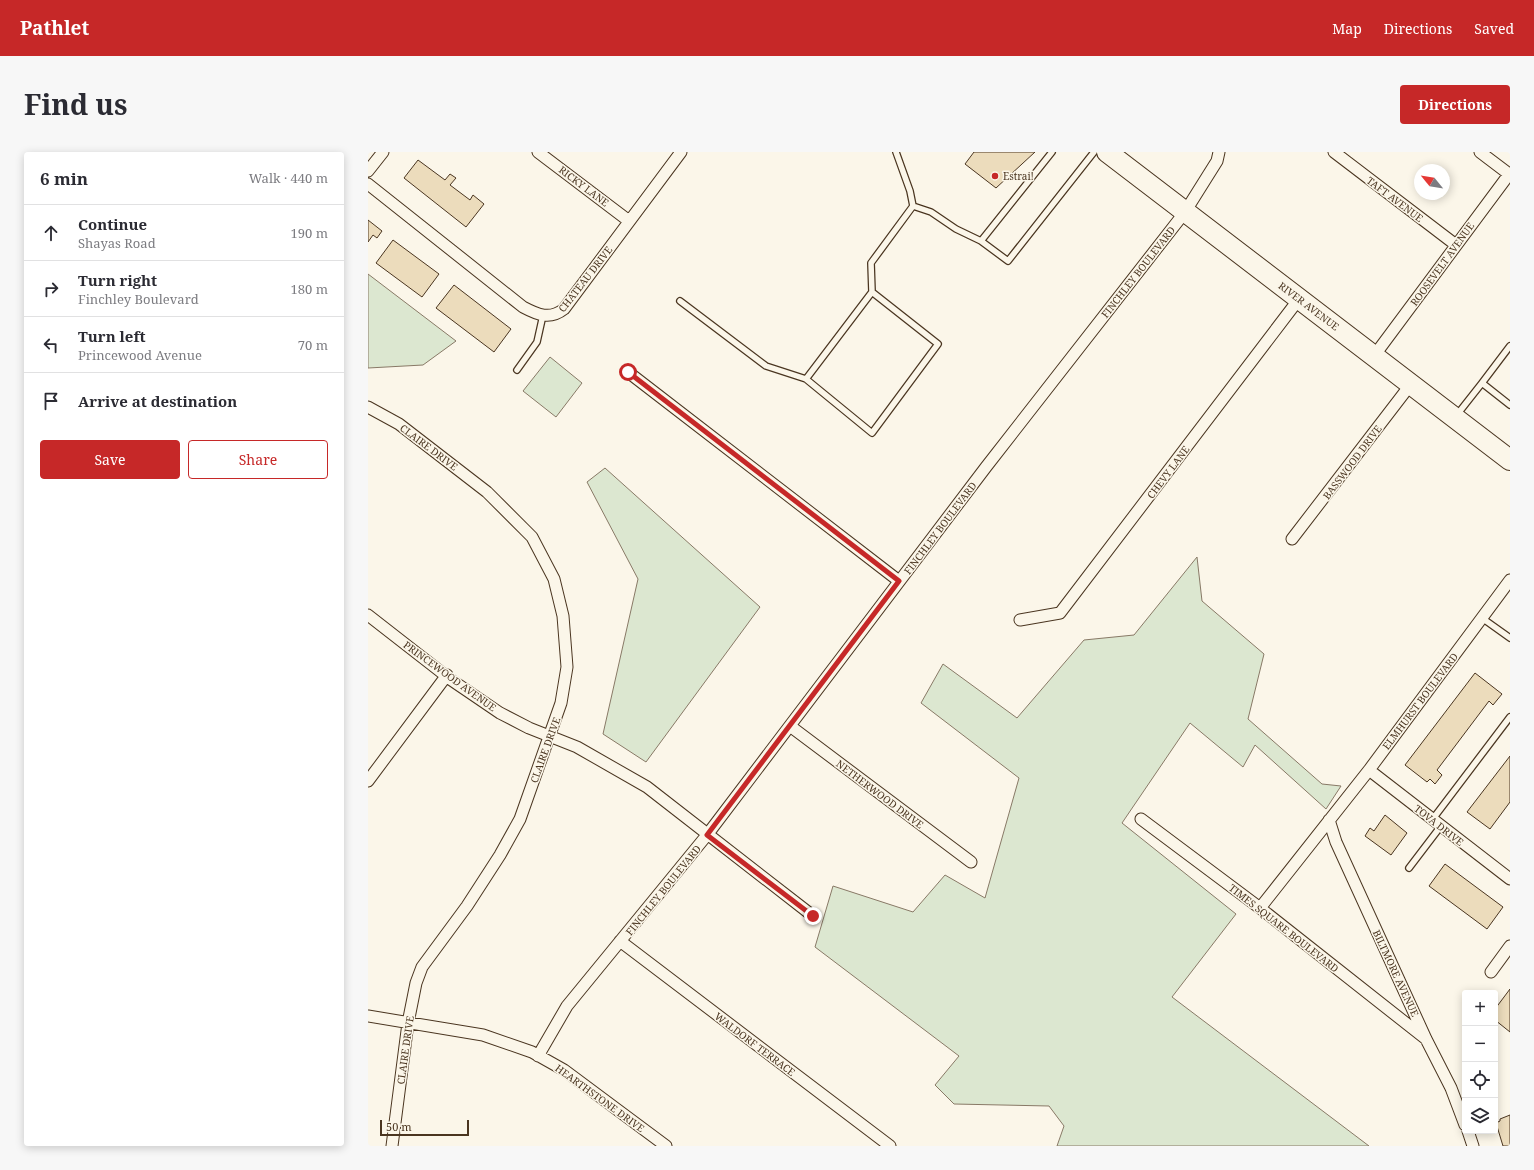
<!DOCTYPE html>
<html lang="en">
<head>
<meta charset="utf-8">
<style>
  body { margin:0; font-family:"Noto Serif",serif; background:#f7f7f7; color:#2b2b33 }
  .controls { position:absolute; right:12px; bottom:12px; display:grid; overflow:hidden; border-radius:4px; box-shadow:0 2px 10px #0003 }
  .controls button { width:36px; height:36px; display:grid; place-items:center; padding:0; border:0; border-bottom:1px solid #e1e1e2; background:#fff; color:#2b2b33; font:20px sans-serif }
  .compass { position:absolute; left:1046px; top:12px; width:36px; height:36px; border-radius:50%; background:#fff; box-shadow:0 2px 10px #0003; rotate:300deg }
  .scale { position:absolute; left:12px; bottom:10px; width:89px; box-sizing:border-box; padding-left:4px; border:2px solid #4a3520; border-top:0; font-size:11px; line-height:14px; white-space:nowrap; color:#4a3520; -webkit-text-stroke:3px #fbf6e9; paint-order:stroke }
  .stop { position:absolute; width:12px; height:12px; margin:-9px; border:3px solid #c62828; border-radius:50%; background:#fff }
  .stop.end { background:#c62828; border-color:#fff; box-shadow:0 1px 4px #0008 }
  .list { margin:0; padding:0; list-style:none }
  h2 { display:flex; justify-content:space-between; align-items:center; height:52px; margin:0; padding:0 16px; font-size:17px }
  h2 small { font-size:13px; font-weight:400; color:#7c7c81 }
  .list li { display:grid; grid-template-columns:26px 1fr auto; gap:12px; align-items:center; box-sizing:border-box; height:56px; padding:0 16px; border-top:1px solid #e1e1e2 }
  .list b { display:block; font-size:15px; white-space:nowrap }
  .list p { margin:0; font-size:13px; white-space:nowrap; color:#7c7c81 }
  .list em { font-size:13px; font-style:normal; color:#7c7c81 }
  .actions { display:flex; gap:8px; padding:12px 16px }
  .actions a { flex:1; padding:9px 0; border:1px solid #c62828; border-radius:4px; text-align:center; font-size:14px; color:#c62828 }
  .actions .main { background:#c62828; color:#fff }
  .icon { flex:none; width:22px; height:22px; fill:none; stroke:currentColor; stroke-width:2; stroke-linecap:round; stroke-linejoin:round }
  .map { position:relative; flex:none; width:1142px; height:994px; overflow:hidden; border-radius:4px }
  header { display:flex; align-items:center; gap:24px; box-sizing:border-box; height:56px; padding:0 20px; background:#c62828; color:#fff }
  header strong { font-size:19px }
  nav { display:flex; gap:22px; margin-inline-start:auto; font-size:14px }
  .intro { display:flex; align-items:center; justify-content:space-between; box-sizing:border-box; height:96px; padding:0 24px }
  h1 { margin:0; font-size:28px }
  .button { padding:10px 18px; border-radius:4px; background:#c62828; color:#fff; font-size:14px; font-weight:700 }
  main { display:flex; gap:24px; padding:0 24px }
  aside { flex:1; background:#fff; border-radius:4px; box-shadow:0 2px 10px #0003 }
  .map>svg:first-child { display:block }
  .green { fill:#dce7d0; stroke:#887966 }
  .building { fill:#ecdcbc; stroke:#4a3520 }
  .lines { fill:none; stroke-linecap:round; stroke-linejoin:round }
  .lane-casing { stroke:#4a3520; stroke-width:8 }
  .street-casing { stroke:#4a3520; stroke-width:13 }
  .highway-casing { stroke:#4a3520; stroke-width:22 }
  .lane { stroke:#fbf6e9; stroke-width:5.5 }
  .street { stroke:#fbf6e9; stroke-width:11 }
  .highway { stroke:#fbf6e9; stroke-width:20 }
  .route { stroke:#c62828; stroke-width:5 }
  .poi-dot { fill:#c62828; stroke:#fbf6e9; stroke-width:1.5 }
  .labels { text-anchor:middle; stroke-width:3; stroke-linejoin:round; paint-order:stroke }
  .poi-label { font-size:10px; fill:#4a3520; stroke:#fbf6e9; text-anchor:start }
  .street-label { font-size:10px; fill:#4a3520; stroke:#fbf6e9 }
</style>
</head>
<body>
<header>
<strong>Pathlet</strong>
<nav><a>Map</a><a>Directions</a><a>Saved</a></nav>
</header>
<div class="intro"><h1>Find us</h1><a class="button">Directions</a></div>
<main>
<aside>
<h2>6 min<small>Walk · 440 m</small></h2>
<ul class="list">
<li><svg class="icon" aria-label="ahead" viewBox="0 0 24 24"><path d="M12 20V5M6 11l6-6 6 6"/></svg><div><b>Continue</b><p>Shayas Road</p></div><em>190 m</em></li>
<li><svg class="icon" aria-label="right" viewBox="0 0 24 24"><path d="M7 20v-9h11M14 6l5 5-5 5"/></svg><div><b>Turn right</b><p>Finchley Boulevard</p></div><em>180 m</em></li>
<li><svg class="icon" aria-label="left" viewBox="0 0 24 24"><path d="M17 20v-9H6M10 6l-5 5 5 5"/></svg><div><b>Turn left</b><p>Princewood Avenue</p></div><em>70 m</em></li>
<li><svg class="icon" aria-label="arrive" viewBox="0 0 24 24"><path d="M6 21V4h12l-3 4 3 4H6"/></svg><div><b>Arrive at destination</b></div></li>
</ul>
<div class="actions"><a class="main">Save</a><a>Share</a></div>
</aside>
<div class="map">
<svg width="1142" height="994" viewBox="0 0 1142 994">
  <rect width="100%" height="100%" fill="#fbf6e9"/>
  <path class="green" d="M 0,122 L 88,189 L 55,213 L 0,216 Z
    M 182,205 L 214,231 L 188,265 L 155,239 Z
    M 237,316 L 392,455 L 278,610 L 235,582 L 270,427 L 219,330 Z
    M 829,405 L 834,449 L 896,502 L 880,567 L 954,632 L 973,634 L 958,657 L 887,593 L 875,615 L 822,571 L 754,671 L 868,762 L 804,845 L 1001,994 L 689,994 L 696,974 L 681,954 L 586,952 L 567,933 L 591,904 L 447,795 L 465,734 L 545,760 L 577,723 L 617,746 L 651,626 L 553,551 L 575,512 L 649,566 L 716,488 L 766,483 Z"/>
  <path class="building" d="M 606,0 L 667,0 L 628,36 L 597,12 Z
    M 50,8 L 77,28 L 82,22 L 88,26 L 82,33 L 102,48 L 105,43 L 116,52 L 98,75 L 36,26 Z
    M 0,68 L 14,79 L 9,86 L 5,83 L 0,90 Z
    M 25,88 L 71,122 L 54,145 L 8,111 Z
    M 86,133 L 143,177 L 126,200 L 68,156 Z
    M 1107,521 L 1134,542 L 1125,553 L 1121,549 L 1069,618 L 1074,623 L 1067,632 L 1062,627 L 1059,630 L 1037,613 Z
    M 1142,604 L 1142,650 L 1122,677 L 1099,660 Z
    M 1017,663 L 1039,681 L 1023,703 L 997,684 L 1002,676 L 1006,679 Z
    M 1077,712 L 1135,755 L 1119,777 L 1061,734 Z
    M 1142,837 L 1142,880 L 1127,868 L 1127,857 Z
    M 1142,963 L 1142,994 L 1135,994 L 1128,971 L 1132,969 L 1132,967 Z"/>
  <g class="lines">
    <defs>
      <path id="lane" d="M 545,54 L 563,60 L 588,77 L 613,89 L 684,0
        M 613,89 L 640,109 L 726,0
        M 312,149 L 398,214 L 438,227 L 504,281 L 570,192 L 504,140
        M 1142,194 L 1114,231 L 1142,253
        M 149,218 L 169,190 L 175,163
        M 438,227 L 504,140 L 503,111 L 545,54 L 542,39 L 528,0
        M 1088,264 L 1114,231
        M 1114,466 L 1142,486
        M 1064,668 L 1142,565
        M 1041,716 L 1073,674"/>
      <path id="street" d="M 170,0 L 261,69
        M 966,0 L 1088,93
        M 1112,0 L 1141,22
        M 0,19 L 15,0
        M 0,32 L 155,155 C 170,163 182,168 196,157 L 313,0
        M 1006,204 L 1142,21
        M 260,220 L 531,429
        M 0,255 L 31,272 L 119,340 L 164,385 L 186,427 L 195,464 L 199,515 L 193,551 L 152,667 L 132,703 L 99,754 L 54,815 L 48,831 L 40,871 L 24,994
        M 924,387 L 1043,232
        M 0,463 L 82,527 L 132,561 L 161,576 L 209,595 L 279,635 L 445,764
        M 652,468 L 692,461 L 931,147
        M 422,574 L 603,710
        M 1001,618 L 1142,727
        M 0,629 L 79,523
        M 773,667 L 892,756 L 1058,887
        M 961,668 L 968,690 L 1058,887 L 1083,936 L 1097,973
        M 892,756 L 1001,618 L 1142,428
        M 252,789 L 522,994
        M 1123,820 L 1142,794
        M 0,864 L 115,883 L 164,900 L 196,918 L 298,994
        M 170,904 L 199,854 L 339,683 L 618,315 L 817,60 L 849,9 L 851,0
        M 1100,979 L 1105,994"/>
      <path id="highway" d="M 739,0 L 1142,308"/>
    </defs>
    <use href="#lane" class="lane-casing"/>
    <use href="#street" class="street-casing"/>
    <use href="#highway" class="highway-casing"/>
    <use href="#lane" class="lane"/>
    <use href="#street" class="street"/>
    <use href="#highway" class="highway"/>
  </g>
  <g class="lines">
    <path class="route" d="M 260,220 L 531,429 L 339,683 L 445,764"/>
  </g>
  <circle class="poi-dot" cx="627" cy="24" r="4"/>
  <g class="labels">
    <g class="poi-label">
      <text x="635" y="28">Estrai!</text>
    </g>
    <g class="street-label">
      <text transform="translate(216 34) rotate(37)" y="4">RICKY LANE</text>
      <text transform="translate(1027 47) rotate(37)" y="4">TAFT AVENUE</text>
      <text transform="translate(1074 112) rotate(-54)" y="4">ROOSEVELT AVENUE</text>
      <text transform="translate(770 120) rotate(-52)" y="4">FINCHLEY BOULEVARD</text>
      <text transform="translate(217 127) rotate(-52)" y="4">CHATEAU DRIVE</text>
      <text transform="translate(941 154) rotate(37)" y="4">RIVER AVENUE</text>
      <text transform="translate(61 295) rotate(37)" y="4">CLAIRE DRIVE</text>
      <text transform="translate(984 310) rotate(-53)" y="4">BASSWOOD DRIVE</text>
      <text transform="translate(800 320) rotate(-53)" y="4">CHEVY LANE</text>
      <text transform="translate(572 376) rotate(-53)" y="4">FINCHLEY BOULEVARD</text>
      <text transform="translate(82 524) rotate(36)" y="4">PRINCEWOOD AVENUE</text>
      <text transform="translate(1052 549) rotate(-53)" y="4">ELMHURST BOULEVARD</text>
      <text transform="translate(177 598) rotate(-70)" y="4">CLAIRE DRIVE</text>
      <text transform="translate(512 642) rotate(37)" y="4">NETHERWOOD DRIVE</text>
      <text transform="translate(1071 673) rotate(38)" y="4">TOVA DRIVE</text>
      <text transform="translate(295 738) rotate(-51)" y="4">FINCHLEY BOULEVARD</text>
      <text transform="translate(916 776) rotate(38)" y="4">TIMES SQUARE BOULEVARD</text>
      <text transform="translate(1028 821) rotate(65)" y="4">BILTMORE AVENUE</text>
      <text transform="translate(387 892) rotate(37)" y="4">WALDORF TERRACE</text>
      <text transform="translate(37 898) rotate(-82)" y="4">CLAIRE DRIVE</text>
      <text transform="translate(232 946) rotate(36)" y="4">HEARTHSTONE DRIVE</text>
    </g>
  </g>
</svg>
<div class="controls">
<button>+</button>
<button>−</button>
<button><svg class="icon" aria-label="locate" viewBox="0 0 24 24"><circle cx="12" cy="12" r="6"/><path d="M12 2v4M12 18v4M2 12h4M18 12h4"/></svg></button>
<button><svg class="icon" aria-label="layers" viewBox="0 0 24 24"><path d="M12 4l9 5-9 5-9-5zM3 14l9 5 9-5"/></svg></button>
</div>
<svg class="compass" viewBox="-18 -18 36 36"><path d="M0-13l5 13h-10z" fill="#e53935"/><path d="M0 13l5-13h-10z" fill="#7c7c81"/></svg>
<div class="scale">50 m</div>
<div class="stop" style="left:260px;top:220px"></div>
<div class="stop end" style="left:445px;top:764px"></div>
</div>
</main>
</body>
</html>
